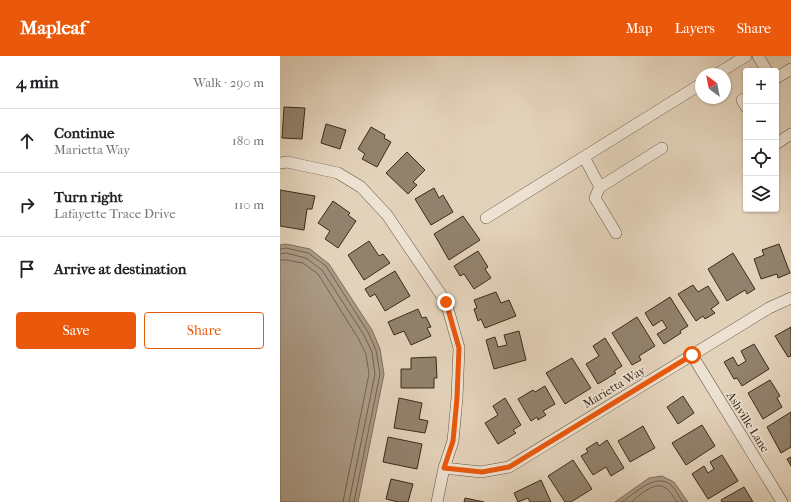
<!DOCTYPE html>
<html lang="en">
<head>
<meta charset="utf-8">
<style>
  body { margin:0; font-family:"IM FELL French Canon",serif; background:#f2f2f2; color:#202124 }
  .controls { position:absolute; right:12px; top:12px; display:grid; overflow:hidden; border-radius:4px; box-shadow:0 1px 3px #0004 }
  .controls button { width:36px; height:36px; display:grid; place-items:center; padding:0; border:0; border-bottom:1px solid #e0e0e0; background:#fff; color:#202124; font:20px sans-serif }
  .compass { position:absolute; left:415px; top:12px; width:36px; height:36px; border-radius:50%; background:#fff; box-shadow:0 1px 3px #0004; rotate:328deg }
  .stop { position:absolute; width:12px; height:12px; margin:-9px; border:3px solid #ea580c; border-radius:50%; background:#fff }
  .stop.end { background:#ea580c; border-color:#fff; box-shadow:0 1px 4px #0008 }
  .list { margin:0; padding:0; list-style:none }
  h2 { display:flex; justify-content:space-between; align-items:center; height:52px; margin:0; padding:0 16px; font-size:17px }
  h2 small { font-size:13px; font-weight:400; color:#757577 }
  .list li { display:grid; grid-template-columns:26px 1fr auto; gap:12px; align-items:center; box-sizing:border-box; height:64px; padding:0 16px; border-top:1px solid #e0e0e0 }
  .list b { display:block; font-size:15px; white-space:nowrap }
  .list p { margin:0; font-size:13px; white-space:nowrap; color:#757577 }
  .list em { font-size:13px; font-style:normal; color:#757577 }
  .actions { display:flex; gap:8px; padding:12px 16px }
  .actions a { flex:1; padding:9px 0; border:1px solid #ea580c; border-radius:4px; text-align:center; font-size:14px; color:#ea580c }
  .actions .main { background:#ea580c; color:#fff }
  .icon { flex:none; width:22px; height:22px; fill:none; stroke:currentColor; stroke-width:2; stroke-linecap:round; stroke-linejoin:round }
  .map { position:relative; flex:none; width:511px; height:446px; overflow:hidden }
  header { display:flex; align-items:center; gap:24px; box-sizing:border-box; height:56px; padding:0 20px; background:#ea580c; color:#fff }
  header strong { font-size:19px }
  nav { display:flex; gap:22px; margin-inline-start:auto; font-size:14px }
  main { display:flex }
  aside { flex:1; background:#fff }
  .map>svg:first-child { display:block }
  .water { fill:#aa9984; stroke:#7e6d5a }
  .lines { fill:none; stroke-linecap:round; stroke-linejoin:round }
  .shore { stroke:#72624f; stroke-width:1 }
  .building { fill:#92826d; stroke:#3b2b1a }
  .minor-casing { stroke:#655542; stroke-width:12 }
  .minor { stroke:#ede2d2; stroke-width:11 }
  .route { stroke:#ea580c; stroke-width:5 }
  .labels { text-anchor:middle; stroke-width:3.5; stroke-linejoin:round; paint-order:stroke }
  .street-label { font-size:12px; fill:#3b2b1a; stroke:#ede2d2 }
</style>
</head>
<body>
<header>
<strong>Mapleaf</strong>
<nav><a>Map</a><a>Layers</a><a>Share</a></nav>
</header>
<main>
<aside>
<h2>4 min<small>Walk · 290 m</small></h2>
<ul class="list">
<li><svg class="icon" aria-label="ahead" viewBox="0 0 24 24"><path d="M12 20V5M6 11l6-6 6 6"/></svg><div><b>Continue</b><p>Marietta Way</p></div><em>180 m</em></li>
<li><svg class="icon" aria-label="right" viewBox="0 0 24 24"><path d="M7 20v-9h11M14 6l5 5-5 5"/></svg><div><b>Turn right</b><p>Lafayette Trace Drive</p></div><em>110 m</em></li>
<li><svg class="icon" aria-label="arrive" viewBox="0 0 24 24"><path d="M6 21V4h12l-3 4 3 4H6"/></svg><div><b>Arrive at destination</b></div></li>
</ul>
<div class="actions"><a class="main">Save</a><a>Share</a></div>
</aside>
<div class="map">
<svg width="511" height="446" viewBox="0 0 511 446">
  <rect width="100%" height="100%" fill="#e3d2ba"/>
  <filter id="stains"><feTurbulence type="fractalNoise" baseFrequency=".005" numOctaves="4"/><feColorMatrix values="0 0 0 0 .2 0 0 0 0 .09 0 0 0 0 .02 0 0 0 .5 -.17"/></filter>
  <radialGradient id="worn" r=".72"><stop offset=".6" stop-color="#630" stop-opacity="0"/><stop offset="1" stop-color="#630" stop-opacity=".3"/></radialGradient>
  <path class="water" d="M 6,188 L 30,193 L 49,208 L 92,274 L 100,293 L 104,318 L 78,446 L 0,446 L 0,189 Z
    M 382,420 L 394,426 L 408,446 L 335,446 L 369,422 Z"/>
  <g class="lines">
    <path class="shore" d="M 0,193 L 6,192 L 28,197 L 46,210 L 88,276 L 96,294 L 100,318 L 74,446
      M 0,198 L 6,197 L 26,202 L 42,214 L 84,279 L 92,296 L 95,318 L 69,446
      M 0,204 L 6,204 L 23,207 L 38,218 L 78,282 L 86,298 L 89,318 L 63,446
      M 342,446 C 355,437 377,415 392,430 C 396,434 399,441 403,446
      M 351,446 C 360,439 376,423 387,433 C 391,436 394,442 397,446"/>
  </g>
  <path class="building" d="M 4,51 L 25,52 L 22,83 L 2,82 Z
    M 46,68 L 66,74 L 60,93 L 41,87 Z
    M 91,71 L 105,79 L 104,82 L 111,86 L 97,111 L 82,103 L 85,98 L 78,93 Z
    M 127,96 L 145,114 L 133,126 L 137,129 L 128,138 L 106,117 Z
    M 154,132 L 159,142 L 163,139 L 173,156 L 151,169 L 135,143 Z
    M 0,134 L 35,140 L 32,153 L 27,153 L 24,174 L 0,170 Z
    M 53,145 L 70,157 L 68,159 L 76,165 L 58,192 L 45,183 L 50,175 L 38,167 Z
    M 183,160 L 200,184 L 169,204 L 154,178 Z
    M 89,185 L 99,200 L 103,198 L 110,207 L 84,224 L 68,199 Z
    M 499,188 L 510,217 L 498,222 L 497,218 L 481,223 L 474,203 L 484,199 L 482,194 Z
    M 198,195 L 208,211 L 205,213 L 211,222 L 194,233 L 184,218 L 180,220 L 174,210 Z
    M 453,197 L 475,233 L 467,238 L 465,234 L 447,245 L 428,213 Z
    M 115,215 L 130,240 L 105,255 L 95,238 L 90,241 L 85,233 Z
    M 413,229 L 418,236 L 428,230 L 439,247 L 431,253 L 435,257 L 425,263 L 423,260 L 416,265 L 398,238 Z
    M 216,236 L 221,247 L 229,244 L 236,260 L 205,272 L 201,263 L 198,265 L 194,253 L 197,252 L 194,244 Z
    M 390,241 L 408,270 L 400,275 L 401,277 L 384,288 L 377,278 L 387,272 L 382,264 L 373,270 L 365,257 Z
    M 138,253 L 142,262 L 146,261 L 151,271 L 147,272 L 151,280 L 131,289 L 124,275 L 114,279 L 108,266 Z
    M 357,261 L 375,290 L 359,300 L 361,304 L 352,309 L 332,277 Z
    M 511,271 L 511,300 L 508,301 L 495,280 Z
    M 239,275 L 246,304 L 214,313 L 206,284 L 215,281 L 218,291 L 227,289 L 224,279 Z
    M 325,282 L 342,310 L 334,315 L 336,317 L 318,328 L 306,308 L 319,300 L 313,290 Z
    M 474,288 L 489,313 L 462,330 L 457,322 L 454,323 L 444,306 L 453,301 L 458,310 L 466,305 L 461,295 Z
    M 156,301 L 157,322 L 154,322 L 154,332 L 121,332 L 121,313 L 131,313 L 131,302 Z
    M 292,302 L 311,332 L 285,348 L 266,317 Z
    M 490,324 L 500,340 L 497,342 L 502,351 L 483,363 L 468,337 Z
    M 265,330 L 275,348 L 263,355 L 266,359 L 258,364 L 257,361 L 251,365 L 238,343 L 253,334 L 255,336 Z
    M 403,340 L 414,357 L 398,368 L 387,351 Z
    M 119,342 L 142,347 L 139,363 L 148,365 L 145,377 L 114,372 Z
    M 225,342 L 241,369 L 233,374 L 236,377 L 218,388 L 205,367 L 218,359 L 213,350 Z
    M 511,356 L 511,391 L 501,397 L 487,371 Z
    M 422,369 L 435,390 L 406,409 L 392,387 Z
    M 363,370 L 375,392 L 350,406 L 338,385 Z
    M 108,381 L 142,388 L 137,413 L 103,406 Z
    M 327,384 L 344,412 L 331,420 L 326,411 L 313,419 L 301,400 L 308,396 L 306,393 L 317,386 L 319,390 Z
    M 442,399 L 458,425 L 428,443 L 412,418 L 424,410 L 428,417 L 434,413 L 430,406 Z
    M 511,401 L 511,410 L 507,403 Z
    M 293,404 L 312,433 L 291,446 L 285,446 L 268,420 Z
    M 111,423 L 133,428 L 128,446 L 118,446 L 106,443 Z
    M 261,424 L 271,446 L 250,446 L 248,442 L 238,446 L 234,437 Z
    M 464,431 L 473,446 L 442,446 L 441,444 Z
    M 185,442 L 204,446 L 184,446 Z"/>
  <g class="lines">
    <defs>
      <path id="minor" d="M 478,0 L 487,15
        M 437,18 L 466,0
        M 496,22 L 511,13
        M 466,42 L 462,44 L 466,51
        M 496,88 L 511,78
        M 304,101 L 320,131 L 382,92
        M 0,107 L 7,106 L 58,117 L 81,131 L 107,159 L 166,246 L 179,292 L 177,342 L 173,385 L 164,412 L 157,446
        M 320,130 L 315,142 L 336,177
        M 206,162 L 421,28
        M 412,299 L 502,446
        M 164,412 L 201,416 L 229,411 L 489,252 L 511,242"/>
    </defs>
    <use href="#minor" class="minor-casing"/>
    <use href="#minor" class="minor"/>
  </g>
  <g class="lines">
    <path class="route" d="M 166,246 L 179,292 L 177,342 L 173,385 L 164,412 L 202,416 L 229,411 L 412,299"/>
  </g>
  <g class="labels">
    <g class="street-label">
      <text transform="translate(334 331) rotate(-31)" y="4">Marietta Way</text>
      <text transform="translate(468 366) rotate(58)" y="4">Ashville Lane</text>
    </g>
  </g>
  <rect width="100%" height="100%" filter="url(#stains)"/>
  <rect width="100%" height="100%" fill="url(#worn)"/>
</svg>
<div class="controls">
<button>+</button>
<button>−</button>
<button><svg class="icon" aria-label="locate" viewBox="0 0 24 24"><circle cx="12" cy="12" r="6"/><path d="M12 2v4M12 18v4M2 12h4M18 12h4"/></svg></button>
<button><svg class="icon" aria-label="layers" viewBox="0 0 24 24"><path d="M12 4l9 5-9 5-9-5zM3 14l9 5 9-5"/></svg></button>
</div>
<svg class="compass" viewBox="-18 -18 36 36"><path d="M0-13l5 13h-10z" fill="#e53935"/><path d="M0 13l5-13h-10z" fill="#757577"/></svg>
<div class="stop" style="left:412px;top:299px"></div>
<div class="stop end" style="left:166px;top:246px"></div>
</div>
</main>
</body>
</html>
